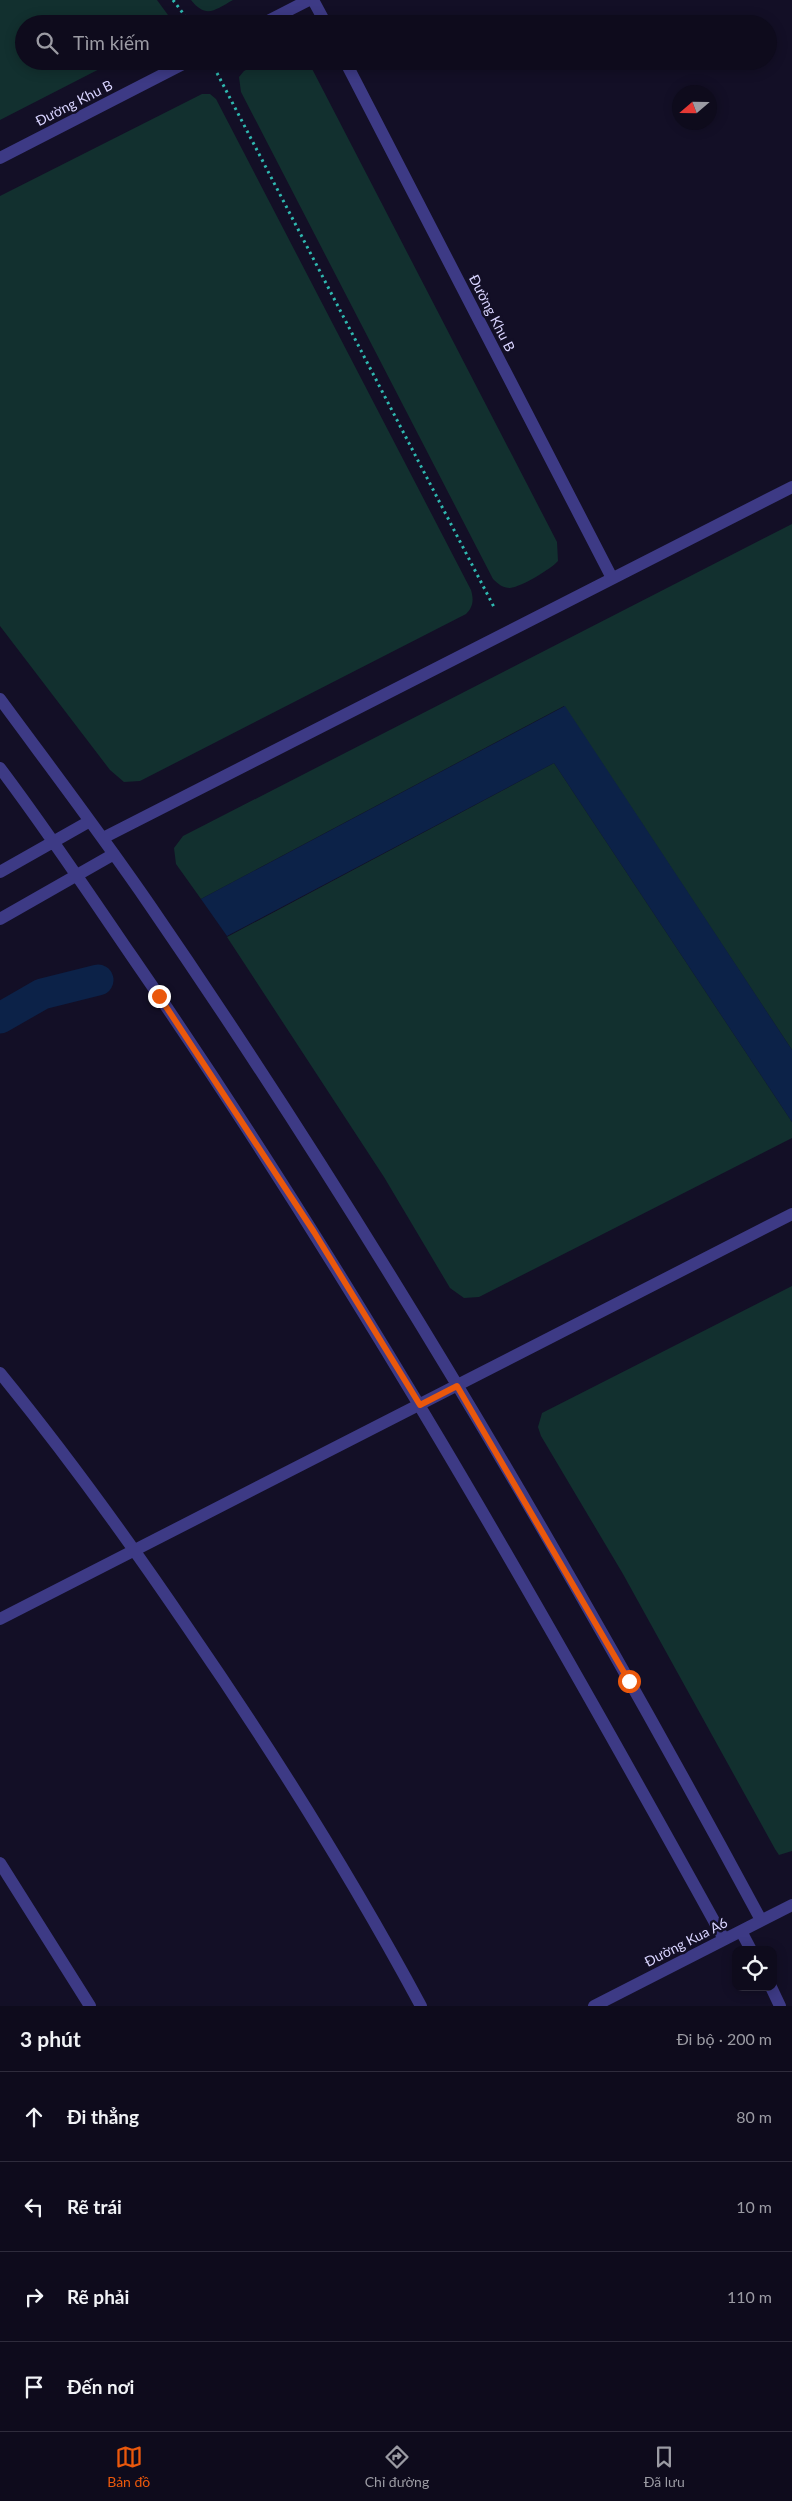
<!DOCTYPE html>
<html lang="vi">
<head>
<meta charset="utf-8">
<style>
  body { margin:0; font-family:Lato,sans-serif; background:#171425; color:#f1f3f6 }
  .controls { position:absolute; right:15px; bottom:15px; display:grid; overflow:hidden; border-radius:10px; box-shadow:0 2px 12px #0003 }
  .controls button { width:45px; height:45px; display:grid; place-items:center; padding:0; border:0; border-bottom:1px solid #2e2b3b; background:#0e0b1c; color:#f1f3f6; font:25px sans-serif }
  .compass { position:absolute; left:672px; top:85px; width:45px; height:45px; border-radius:50%; background:#0e0b1c; box-shadow:0 2px 12px #0003; rotate:250deg }
  .stop { position:absolute; width:15px; height:15px; margin:-11px; border:4px solid #ea580c; border-radius:50%; background:#fff }
  .stop.end { background:#ea580c; border-color:#fff; box-shadow:0 1px 5px #0008 }
  .list { margin:0; padding:0; list-style:none }
  h2 { display:flex; justify-content:space-between; align-items:center; height:65px; margin:0; padding:0 20px; font-size:21px }
  h2 small { font-size:16px; font-weight:400; color:#9b9ba3 }
  .list li { display:grid; grid-template-columns:32px 1fr auto; gap:15px; align-items:center; box-sizing:border-box; height:90px; padding:0 20px; border-top:1px solid #2e2b3b }
  .list b { display:block; font-size:19px; white-space:nowrap }
  .list em { font-size:16px; font-style:normal; color:#9b9ba3 }
  .icon { flex:none; width:28px; height:28px; fill:none; stroke:currentColor; stroke-width:2; stroke-linecap:round; stroke-linejoin:round }
  .map { position:relative; flex:none; width:792px; height:2006px; overflow:hidden }
  .search { position:absolute; background:#0e0b1c; box-shadow:0 2px 12px #0003; left:15px; right:15px; top:15px; height:55px; display:flex; align-items:center; gap:12px; box-sizing:border-box; padding:0 18px; border-radius:28px; color:#9b9ba3; font-size:19px }
  .sheet { height:425px; background:#0e0b1c }
  nav { display:flex; justify-content:space-around; align-items:center; box-sizing:border-box; height:70px; border-top:1px solid #2e2b3b; background:#0e0b1c; font-size:14px; color:#9b9ba3 }
  nav a { display:grid; justify-items:center; gap:2px }
  nav .on { color:#ea580c }
  .map>svg:first-child { display:block }
  .green { fill:#12302f }
  .water { fill:#0c2248 }
  .lines { fill:none; stroke-linecap:round; stroke-linejoin:round }
  .canal { stroke:#0c2248; stroke-width:31 }
  .path { stroke:#2fb8b0; stroke-width:3; stroke-dasharray:2.5 4; stroke-linecap:butt }
  .minor { stroke:#3d3a85; stroke-width:12 }
  .route { stroke:#ea580c; stroke-width:6 }
  .labels { text-anchor:middle; stroke-width:5; stroke-linejoin:round; paint-order:stroke }
  .street-label { font-size:14px; fill:#d9d4ff; stroke:#130f26 }
</style>
</head>
<body>
<div class="map">
<svg width="792" height="2006" viewBox="0 0 792 2006">
  <rect width="100%" height="100%" fill="#130f26"/>
  <path class="green" d="M 0,0 L 157,0 L 168,15 L 169,24 L 24,24 L 24,61 L 115,61 L 0,120 Z
    M 191,0 L 233,0 C 215,10 206,19 191,0 Z
    M 263,61 L 308,61 L 557,542 L 558,561 C 551,569 521,587 510,588 C 503,588 498,584 493,579 L 241,92 L 239,77 L 244,71 Z
    M 202,94 L 210,94 L 216,99 L 471,590 C 474,600 473,607 466,614 L 140,781 L 124,782 L 110,770 L 0,626 L 0,196 Z
    M 792,524 L 792,1050 L 564,706 L 201,899 L 176,864 L 174,848 L 183,836 Z
    M 554,763 L 792,1122 L 792,1138 L 479,1297 L 464,1298 L 450,1288 L 384,1177 L 227,937 Z
    M 792,1286 L 792,1851 L 779,1855 L 775,1849 L 623,1574 L 541,1436 L 538,1427 L 542,1413 Z"/>
  <path class="water" d="M 565,706 L 792,1050 L 792,1122 L 554,763 L 227,936 L 201,899 Z"/>
  <g class="lines">
    <path class="canal" d="M 0,1018 L 42,994 L 98,980"/>
    <path class="path" d="M 173,0 L 191,24
      M 217,73 L 495,609"/>
    <path class="minor" d="M 313,0 L 326,24
      M 262,24 L 309,0
      M 345,61 L 612,578
      M 0,158 L 189,61
      M 0,699 C 50,767 101,834 149,904 C 373,1230 574,1573 761,1920
      M 0,768 C 46,829 88,892 131,955 C 349,1271 539,1604 724,1939
      M 103,838 L 792,487
      M 0,872 L 90,821
      M 0,919 L 114,854
      M 0,1373 C 67,1455 129,1541 188,1628 C 272,1750 351,1876 421,2006
      M 0,1619 L 792,1214
      M 0,1863 L 90,2006
      M 741,1931 L 751,1950
      M 771,1987 L 780,2006
      M 594,2006 L 792,1905"/>
  </g>
  <g class="lines">
    <path class="route" d="M 159,996 L 314,1232 L 420,1405 L 457,1386 L 629,1681"/>
  </g>
  <g class="labels">
    <g class="street-label">
      <text transform="translate(74 103) rotate(-27)" y="5">Đường Khu B</text>
      <text transform="translate(492 313) rotate(63)" y="5">Đường Khu B</text>
      <text transform="translate(686 1942) rotate(-27)" y="5">Đường Kua A6</text>
    </g>
  </g>
</svg>
<div class="controls">
<button><svg class="icon" aria-label="locate" viewBox="0 0 24 24"><circle cx="12" cy="12" r="6"/><path d="M12 2v4M12 18v4M2 12h4M18 12h4"/></svg></button>
</div>
<svg class="compass" viewBox="-18 -18 36 36"><path d="M0-13l5 13h-10z" fill="#e53935"/><path d="M0 13l5-13h-10z" fill="#9b9ba3"/></svg>
<div class="stop" style="left:629px;top:1681px"></div>
<div class="stop end" style="left:159px;top:996px"></div>
<div class="search"><svg class="icon" aria-label="search" viewBox="0 0 24 24"><circle cx="10" cy="10" r="6"/><path d="M15 15l6 6"/></svg>Tìm kiếm</div>
</div>
<section class="sheet">
<h2>3 phút<small>Đi bộ · 200 m</small></h2>
<ul class="list">
<li><svg class="icon" aria-label="ahead" viewBox="0 0 24 24"><path d="M12 20V5M6 11l6-6 6 6"/></svg><div><b>Đi thẳng</b></div><em>80 m</em></li>
<li><svg class="icon" aria-label="left" viewBox="0 0 24 24"><path d="M17 20v-9H6M10 6l-5 5 5 5"/></svg><div><b>Rẽ trái</b></div><em>10 m</em></li>
<li><svg class="icon" aria-label="right" viewBox="0 0 24 24"><path d="M7 20v-9h11M14 6l5 5-5 5"/></svg><div><b>Rẽ phải</b></div><em>110 m</em></li>
<li><svg class="icon" aria-label="arrive" viewBox="0 0 24 24"><path d="M6 21V4h12l-3 4 3 4H6"/></svg><div><b>Đến nơi</b></div></li>
</ul>
</section>
<nav>
<a class="on"><svg class="icon" aria-label="map" viewBox="0 0 24 24"><path d="M3 6l6-2 6 2 6-2v14l-6 2-6-2-6 2zM9 4v14M15 6v14"/></svg>Bản đồ</a>
<a><svg class="icon" aria-label="directions" viewBox="0 0 24 24"><path d="M12 3l9 9-9 9-9-9zM9 14v-3h6M13 9l2 2-2 2"/></svg>Chỉ đường</a>
<a><svg class="icon" aria-label="saved" viewBox="0 0 24 24"><path d="M7 4h10v16l-5-4-5 4z"/></svg>Đã lưu</a>
</nav>
</body>
</html>
